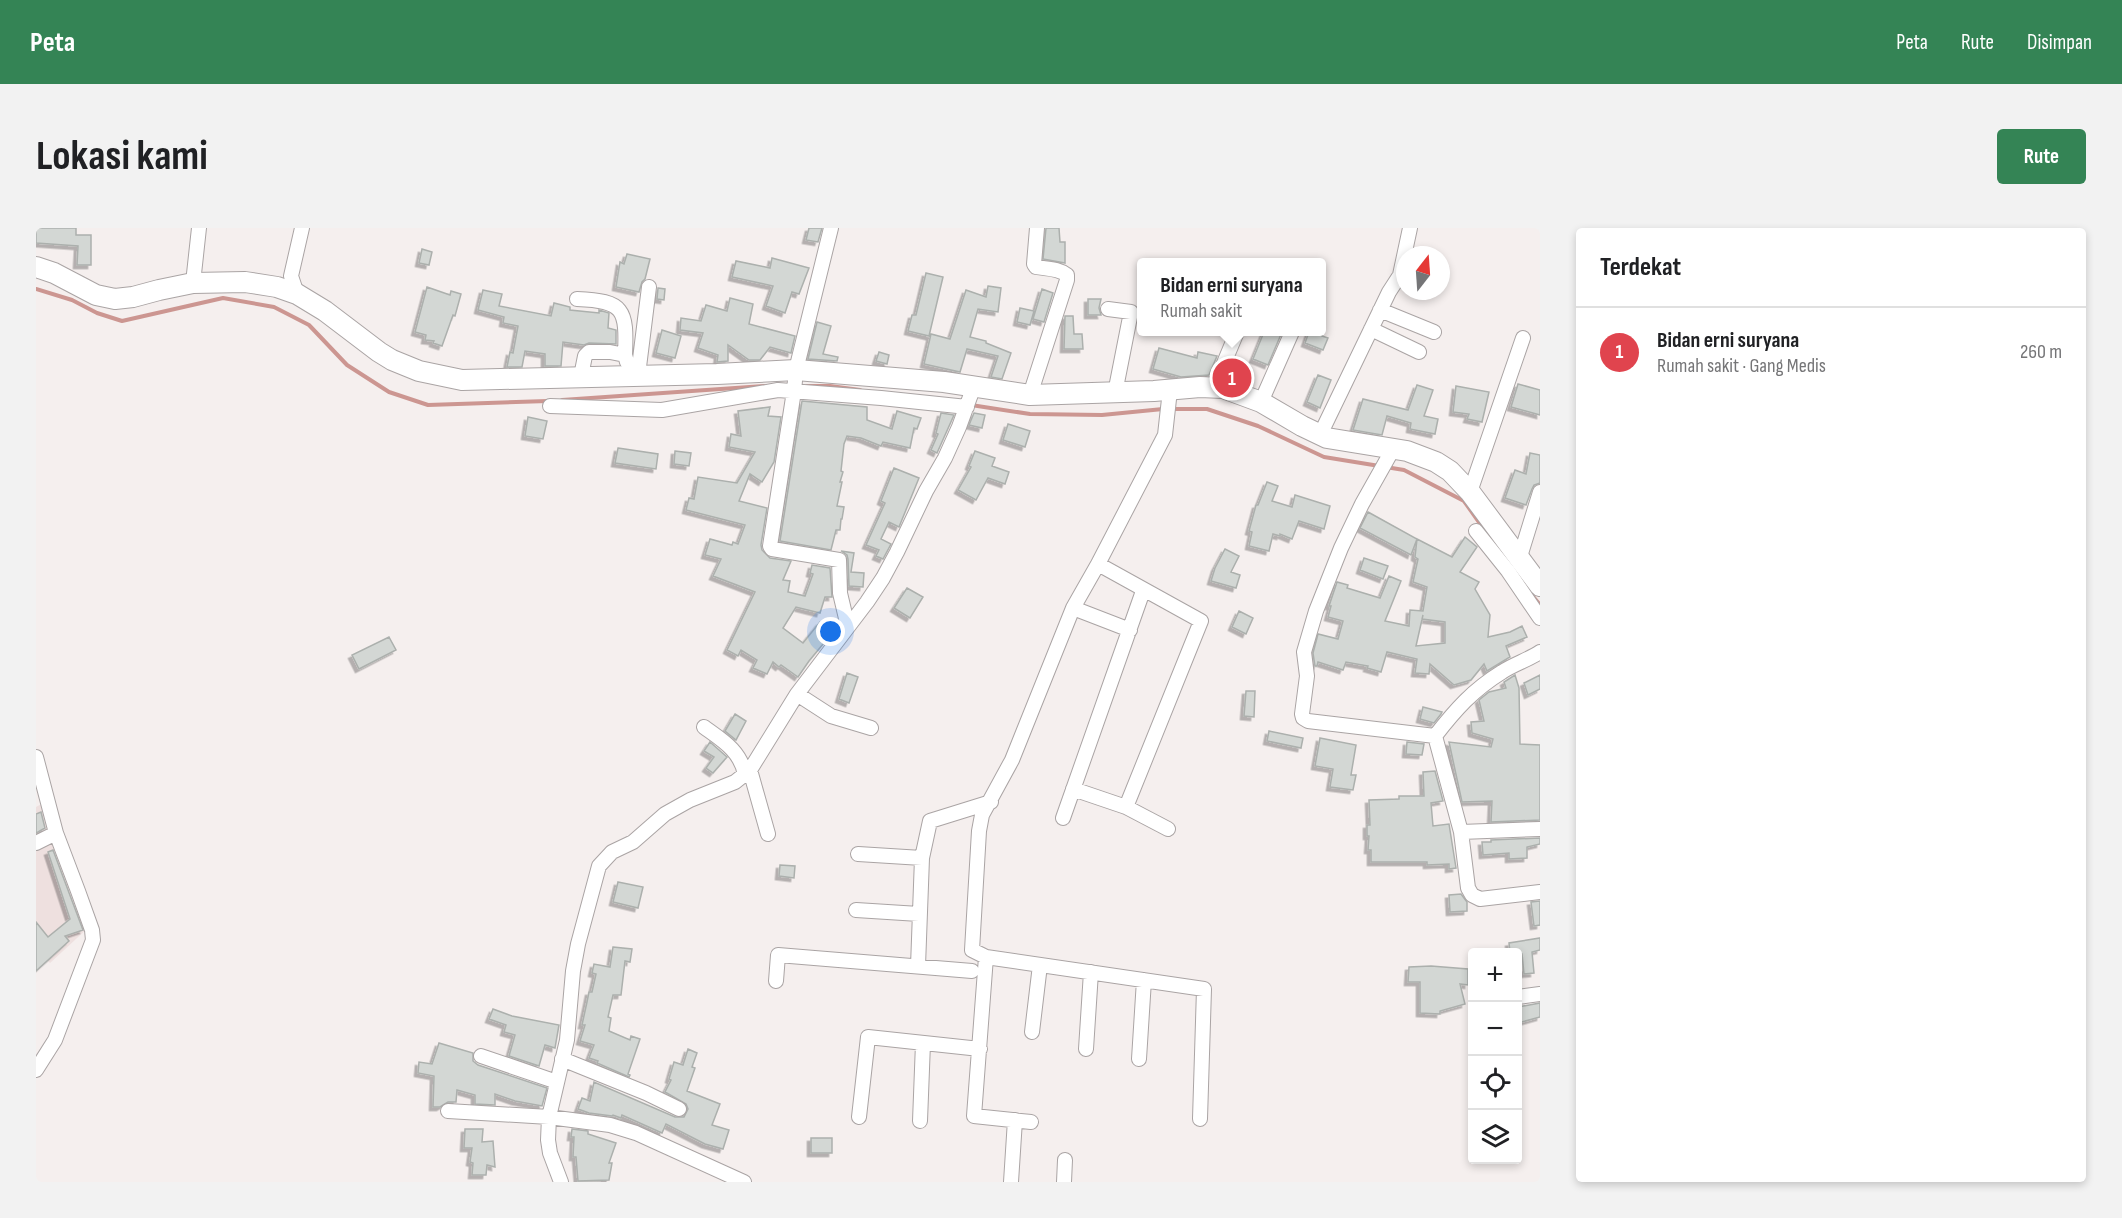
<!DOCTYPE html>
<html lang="id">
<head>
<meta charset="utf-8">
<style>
  body { margin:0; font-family:"Sofia Sans Condensed",sans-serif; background:#f2f2f2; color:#202124 }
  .controls { position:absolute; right:18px; bottom:18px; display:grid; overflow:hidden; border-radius:6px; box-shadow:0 3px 9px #0003 }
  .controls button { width:54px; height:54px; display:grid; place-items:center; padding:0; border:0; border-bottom:2px solid #e0e0e0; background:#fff; color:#202124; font:30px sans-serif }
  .compass { position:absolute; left:1360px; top:18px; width:54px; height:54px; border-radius:50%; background:#fff; box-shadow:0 3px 9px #0003; rotate:17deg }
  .you { position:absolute; left:795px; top:404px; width:21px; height:21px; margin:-15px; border:4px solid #fff; border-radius:50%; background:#1a73e8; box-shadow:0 0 0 9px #1a73e833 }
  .badge { display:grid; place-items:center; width:39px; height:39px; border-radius:50%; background:#348455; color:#fff; font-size:20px; font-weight:700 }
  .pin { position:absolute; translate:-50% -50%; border:3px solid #fff; box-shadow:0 2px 6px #0006 }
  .popup { position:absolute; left:1101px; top:30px; width:189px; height:78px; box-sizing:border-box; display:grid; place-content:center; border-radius:6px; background:#fff; filter:drop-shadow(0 2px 4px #0005); font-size:20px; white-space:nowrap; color:#757577 }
  .popup b { font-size:22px; color:#202124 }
  .popup::after { content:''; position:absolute; left:50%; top:100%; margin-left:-12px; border:12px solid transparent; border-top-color:#fff }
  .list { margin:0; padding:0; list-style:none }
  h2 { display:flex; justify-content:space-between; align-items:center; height:78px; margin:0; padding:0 24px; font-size:26px }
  h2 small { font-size:20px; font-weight:400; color:#757577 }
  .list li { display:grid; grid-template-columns:39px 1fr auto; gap:18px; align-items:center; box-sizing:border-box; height:90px; padding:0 24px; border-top:2px solid #e0e0e0 }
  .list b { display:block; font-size:22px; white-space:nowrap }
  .list p { margin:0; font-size:20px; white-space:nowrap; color:#757577 }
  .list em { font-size:20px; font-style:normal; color:#757577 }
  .icon { flex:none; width:33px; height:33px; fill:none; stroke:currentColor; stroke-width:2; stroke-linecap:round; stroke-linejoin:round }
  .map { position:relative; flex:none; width:1504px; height:954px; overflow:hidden; border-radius:6px }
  header { display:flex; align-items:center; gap:36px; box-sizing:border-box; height:84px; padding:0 30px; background:#348455; color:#fff }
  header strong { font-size:28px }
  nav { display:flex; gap:33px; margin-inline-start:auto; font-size:21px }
  .intro { display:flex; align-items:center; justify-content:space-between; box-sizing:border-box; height:144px; padding:0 36px }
  h1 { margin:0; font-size:42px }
  .button { padding:15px 27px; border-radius:6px; background:#348455; color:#fff; font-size:21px; font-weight:700 }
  main { display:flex; gap:36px; padding:0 36px }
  aside { flex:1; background:#fff; border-radius:6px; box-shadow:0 3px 9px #0003 }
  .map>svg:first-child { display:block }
  .built { fill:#eee0df }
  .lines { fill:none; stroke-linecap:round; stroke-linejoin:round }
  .stream { stroke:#cc9691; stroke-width:4 }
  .building { fill:#d3d7d4; stroke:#acb0ad; stroke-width:1.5; fill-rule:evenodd; filter:url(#shadow) }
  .street-casing { stroke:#aaa4a4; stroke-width:16 }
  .secondary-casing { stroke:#aaa4a4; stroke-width:22 }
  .street { stroke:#fff; stroke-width:14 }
  .secondary { stroke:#fff; stroke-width:20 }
</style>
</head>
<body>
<header>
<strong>Peta</strong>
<nav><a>Peta</a><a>Rute</a><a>Disimpan</a></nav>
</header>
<div class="intro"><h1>Lokasi kami</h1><a class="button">Rute</a></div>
<main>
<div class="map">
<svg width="1504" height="954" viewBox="0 0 1504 954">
  <defs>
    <filter id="shadow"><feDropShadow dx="-3.5" dy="3.5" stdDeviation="0" flood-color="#0004"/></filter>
  </defs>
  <rect width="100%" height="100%" fill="#f5efee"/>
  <path class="built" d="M 11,573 L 54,698 L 14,735 L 0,719 L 0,579 Z"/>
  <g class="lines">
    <path class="stream" d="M 0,61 L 36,72 L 61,85 L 86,93 L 187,70 L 238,79 L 273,97 L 311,137 L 353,164 L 392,177 L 512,173
      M 771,158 L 794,158 L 824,162
      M 526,172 L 728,158
      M 935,177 L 994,186 L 1066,187 L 1127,181
      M 1135,181 L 1171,181 L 1222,198 L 1288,229 L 1368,242 L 1428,273 L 1457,314
      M 1495,366 L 1504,377"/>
  </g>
  <path class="building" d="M 0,0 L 40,0 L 40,7 L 55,7 L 55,37 L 41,37 L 42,18 L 0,15 Z
    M 773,0 L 786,0 L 782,14 L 770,12 Z
    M 1010,0 L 1023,0 L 1024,14 L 1029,14 L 1029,35 L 1007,31 Z
    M 386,21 L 396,24 L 393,37 L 383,35 Z
    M 591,26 L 614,31 L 609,51 L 606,54 L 603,64 L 580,59 L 584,34 L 588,36 Z
    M 736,30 L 773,40 L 763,66 L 756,64 L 749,85 L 730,78 L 737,58 L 696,49 L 700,33 L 734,40 Z
    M 890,45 L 907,49 L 893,108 L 872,103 L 876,87 L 880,87 Z
    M 952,58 L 965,60 L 962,84 L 942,81 L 934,109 L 950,113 L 950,115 L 975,125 L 966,151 L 955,149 L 962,128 L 931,121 L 924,144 L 888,136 L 895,106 L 914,111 L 930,62 L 950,69 Z
    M 391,59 L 414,67 L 415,63 L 425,66 L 419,88 L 417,87 L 406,118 L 397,115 L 398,113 L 389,112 L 390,107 L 379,104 Z
    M 622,60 L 629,61 L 628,72 L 621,71 Z
    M 1006,61 L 1017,65 L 1008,94 L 997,91 Z
    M 447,62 L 466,66 L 463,78 L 515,88 L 518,75 L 534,79 L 534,82 L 563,85 L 563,82 L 573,85 L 572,100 L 580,102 L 580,116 L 553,115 L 548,117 L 527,114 L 525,138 L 509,138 L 509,126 L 489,123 L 486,139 L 471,139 L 474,124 L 477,125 L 482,98 L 467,95 L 468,89 L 442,82 Z
    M 694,70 L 717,76 L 713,96 L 759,108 L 755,125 L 734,119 L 724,132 L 713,132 L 692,117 L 692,133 L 681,134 L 682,127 L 662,120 L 667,105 L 644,102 L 645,90 L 665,93 L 670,77 L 691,83 Z
    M 1052,71 L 1065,71 L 1063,80 L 1065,87 L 1052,87 Z
    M 984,80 L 998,83 L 994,97 L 981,94 Z
    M 1029,88 L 1037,88 L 1038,106 L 1046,106 L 1047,121 L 1028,121 Z
    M 781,94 L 795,98 L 787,126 L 802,129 L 801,133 L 772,131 Z
    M 626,102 L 645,108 L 639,130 L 620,125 Z
    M 1228,104 L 1246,104 L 1232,137 L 1217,131 Z
    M 1273,104 L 1287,104 L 1286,108 L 1292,110 L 1287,122 L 1269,115 Z
    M 1123,120 L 1161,130 L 1162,124 L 1181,128 L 1173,147 L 1145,149 L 1117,141 Z
    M 843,124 L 853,127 L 851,136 L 840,133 Z
    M 1194,143 L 1212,150 L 1212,151 L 1201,152 L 1192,149 Z
    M 1282,147 L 1295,152 L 1284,180 L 1271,174 Z
    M 1482,156 L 1504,162 L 1504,187 L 1475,179 Z
    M 1381,157 L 1397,162 L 1388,188 L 1402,191 L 1399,206 L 1374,201 L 1375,195 L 1351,188 L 1346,207 L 1317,202 L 1327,171 L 1372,182 Z
    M 1420,158 L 1453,164 L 1446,194 L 1431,191 L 1433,186 L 1417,184 Z
    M 766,173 L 831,179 L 831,192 L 856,201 L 861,183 L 885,190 L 881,201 L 878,200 L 874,220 L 847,214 L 845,218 L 825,210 L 811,208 L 808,216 L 805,243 L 807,244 L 804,254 L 806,254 L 801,278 L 808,279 L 806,291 L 805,291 L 804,302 L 800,302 L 795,322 L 744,313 Z
    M 734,179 L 732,188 L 745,189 L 738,234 L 726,254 L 714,246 L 703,273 L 731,280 L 725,317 L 726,322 L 734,330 L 755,333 L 747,352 L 754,353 L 752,364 L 769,368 L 777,346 L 774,345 L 776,337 L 794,340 L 796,369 L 789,369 L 784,385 L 760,379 L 747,400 L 767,415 L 784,394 L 797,404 L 773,433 L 762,449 L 745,437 L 743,439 L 737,434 L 731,446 L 717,440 L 721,432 L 705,422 L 702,428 L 691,422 L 719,364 L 677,348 L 685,331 L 669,327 L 674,311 L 696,317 L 697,314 L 702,316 L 709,297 L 650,282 L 653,270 L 658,271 L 662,249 L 701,255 L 719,224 L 693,219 L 695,206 L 705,208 L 702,183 Z
    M 905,185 L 918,187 L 901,225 L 895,222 L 902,206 L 900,205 Z
    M 938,185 L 949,187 L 946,200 L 933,197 Z
    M 492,189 L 511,193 L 507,211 L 489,208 Z
    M 972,196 L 994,203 L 989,219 L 967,212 Z
    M 582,220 L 622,226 L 620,241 L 579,235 Z
    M 639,223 L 655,225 L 653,238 L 638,236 Z
    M 939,223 L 959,230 L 956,238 L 973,244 L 969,256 L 952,250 L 940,272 L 922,262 L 935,239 L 933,238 Z
    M 1494,225 L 1504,227 L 1504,255 L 1498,257 L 1496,261 L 1490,277 L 1469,270 L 1479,242 L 1490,246 Z
    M 858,240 L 883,250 L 863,299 L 853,294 L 845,311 L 855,316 L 847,331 L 840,328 L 843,322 L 830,317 L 849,275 L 845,273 Z
    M 1231,254 L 1242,258 L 1236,273 L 1256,279 L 1259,267 L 1294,278 L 1288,301 L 1263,293 L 1256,311 L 1244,306 L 1244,308 L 1237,306 L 1233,323 L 1213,318 L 1216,304 L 1213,303 L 1220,277 L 1222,277 Z
    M 1332,284 L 1381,311 L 1375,327 L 1324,300 Z
    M 1429,309 L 1441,319 L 1424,344 L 1443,354 L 1439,361 L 1454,387 L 1452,409 L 1474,404 L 1486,398 L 1491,409 L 1470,418 L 1474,429 L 1451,443 L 1448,436 L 1435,452 L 1418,457 L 1394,436 L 1393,446 L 1379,445 L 1381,431 L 1351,424 L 1345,444 L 1331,440 L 1332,438 L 1310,434 L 1307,442 L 1282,434 L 1281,438 L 1279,438 L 1277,425 L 1282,406 L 1302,411 L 1307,393 L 1292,389 L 1295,378 L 1293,378 L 1301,354 L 1312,357 L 1311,360 L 1344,370 L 1353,348 L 1365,353 L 1349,393 L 1373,398 L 1374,382 L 1387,383 L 1391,359 L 1377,354 L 1382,331 L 1379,329 L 1381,311 L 1416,329 ZM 1387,387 L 1386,391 L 1409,394 L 1409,415 L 1380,418 Z
    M 1189,321 L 1203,328 L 1195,344 L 1204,347 L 1200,360 L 1175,353 L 1179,340 Z
    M 805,323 L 818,325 L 815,344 L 828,345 L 827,359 L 813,358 L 812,331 L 811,327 Z
    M 1328,330 L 1352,338 L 1347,351 L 1324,342 Z
    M 871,360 L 887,369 L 874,390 L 858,380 Z
    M 1203,383 L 1217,390 L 1210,406 L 1196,399 Z
    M 353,409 L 360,422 L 323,441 L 316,427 Z
    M 811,445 L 822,449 L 813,475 L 803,471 Z
    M 1479,447 L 1483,460 L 1484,516 L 1504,517 L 1504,592 L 1455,594 L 1456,573 L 1426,574 L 1413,514 L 1455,519 L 1457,511 L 1436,505 L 1435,494 L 1448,493 L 1443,472 L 1453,464 L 1470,460 L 1468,454 Z
    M 1504,447 L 1504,461 L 1492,467 L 1488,455 Z
    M 1210,463 L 1219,463 L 1218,489 L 1208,488 Z
    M 1387,479 L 1406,484 L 1405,486 L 1398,495 L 1384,491 Z
    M 699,486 L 710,493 L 700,512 L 689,503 Z
    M 1233,503 L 1267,510 L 1265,520 L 1231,513 Z
    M 1284,510 L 1320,517 L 1315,547 L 1320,547 L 1317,562 L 1294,559 L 1297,541 L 1279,538 Z
    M 674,514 L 691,529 L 677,545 L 670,540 L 678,529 L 668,523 Z
    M 1371,514 L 1388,516 L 1386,527 L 1370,526 Z
    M 1399,543 L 1407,573 L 1395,575 L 1397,598 L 1413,596 L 1420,640 L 1413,641 L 1413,636 L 1391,637 L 1391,634 L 1335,634 L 1335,622 L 1332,622 L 1333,608 L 1331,608 L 1331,597 L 1334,597 L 1333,572 L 1363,571 L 1363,568 L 1388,568 L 1387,544 Z
    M 5,584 L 9,600 L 0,605 L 0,586 Z
    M 1504,610 L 1504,616 L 1491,619 L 1491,630 L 1473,631 L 1473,625 L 1447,627 L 1446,614 L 1455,614 L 1455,612 Z
    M 17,622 L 47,702 L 29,708 L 33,713 L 0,743 L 0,694 L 12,709 L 34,691 L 12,624 Z
    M 744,637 L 759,638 L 758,650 L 743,648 Z
    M 582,654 L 607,659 L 602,680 L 577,674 Z
    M 1425,666 L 1431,674 L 1431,683 L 1414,684 L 1413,667 Z
    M 1504,673 L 1504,697 L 1498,698 L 1495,674 Z
    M 1504,710 L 1504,722 L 1496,724 L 1498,745 L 1488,746 L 1486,726 L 1474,724 L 1473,715 Z
    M 577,719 L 596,721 L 594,734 L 589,733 L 585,767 L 577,767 L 572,789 L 575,790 L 573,803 L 594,812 L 595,808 L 604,811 L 592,846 L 594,847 L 593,849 L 561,835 L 562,833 L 553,830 L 558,817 L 544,813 L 549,797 L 546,797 L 551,774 L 553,764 L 556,764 L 560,746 L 556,745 L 558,736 L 574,739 Z
    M 1395,738 L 1432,741 L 1432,757 L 1424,756 L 1429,776 L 1404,783 L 1404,786 L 1384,785 L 1384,754 L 1372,754 L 1373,739 Z
    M 1504,775 L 1504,789 L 1482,795 L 1482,779 Z
    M 457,781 L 476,788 L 523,797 L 519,820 L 509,817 L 503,838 L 473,828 L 479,807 L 468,804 L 470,797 L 453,791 Z
    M 403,815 L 437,825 L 437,833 L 442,837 L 511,860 L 506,878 L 479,873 L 459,866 L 459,877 L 439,876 L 439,867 L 421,862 L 420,874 L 412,874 L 404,879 L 397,879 L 398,848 L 382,845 L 383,834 L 396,836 Z
    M 652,821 L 661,825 L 656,839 L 659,840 L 651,863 L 684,876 L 676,897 L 693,902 L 687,921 L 669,916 L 630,896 L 626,905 L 586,887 L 585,890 L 577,887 L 576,888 L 553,885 L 542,881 L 546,870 L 554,873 L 558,854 L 639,889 L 648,889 L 652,881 L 650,876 L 629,864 L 635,852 L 633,851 L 638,834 L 647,837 Z
    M 429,901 L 447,901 L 446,914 L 457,913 L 459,939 L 451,937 L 450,947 L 436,947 L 437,935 L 434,934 L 436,920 L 428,920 Z
    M 536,901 L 552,903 L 552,906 L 580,915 L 573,935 L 576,935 L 573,952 L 542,953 L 540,929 L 537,929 L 538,909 L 535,909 Z
    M 775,910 L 796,910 L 796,925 L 775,925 Z"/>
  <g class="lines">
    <defs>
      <path id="street" d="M 795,0 L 760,142 L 758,163 L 734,318 L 736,321 L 803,332 L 804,365 L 812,399
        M 157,55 L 163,0
        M 261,66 L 255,48 L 266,0
        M 541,71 C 588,73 591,81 589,127
        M 1072,81 L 1095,84 L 1079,165
        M 1344,82 L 1398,104
        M 1335,101 L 1383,124
        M 602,147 L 613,59
        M 545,148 L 549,128 L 553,124 L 574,124 L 589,127 L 591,134
        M 1178,159 L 1201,104
        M 1134,162 L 1129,207 L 1062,336 L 1037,380 L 976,532 L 946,587 L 943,603 L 936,722 L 950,729 L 1168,761 L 1164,891
        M 994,167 L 1031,52 L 1031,47 C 1022,40 1011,41 1000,39 L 998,36 L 1001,0
        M 1225,174 L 1256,104
        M 514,178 L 626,182 L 742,162 L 845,170 L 931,179
        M 1284,207 L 1353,64 L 1364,47 L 1374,0
        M 1357,221 L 1326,276 L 1305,320 L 1280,383 L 1268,424 L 1271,448 L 1266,486 L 1267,490 L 1272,493 L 1399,508
        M 1434,264 L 1487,110
        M 1440,303 L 1472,343 L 1504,390
        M 1483,332 L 1504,264
        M 1062,336 L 1165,393 L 1090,579
        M 1037,380 L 1094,402
        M 1504,424 C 1492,432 1478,436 1466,444 C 1437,462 1420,481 1399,508 L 1425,604 L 1432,660 L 1436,667 L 1444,671 L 1504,664
        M 761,466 L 795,488 L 835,500
        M 668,499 C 686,512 705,523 709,547
        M 0,529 L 20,605 L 42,663 L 56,702 L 57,712 L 19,812 L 0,842
        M 714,542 L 732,606
        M 1037,561 L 1090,579 L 1132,601
        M 1027,590 L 1107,363
        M 1425,604 L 1504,601
        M 0,615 L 20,605
        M 822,626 L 886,630
        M 820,682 L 883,686
        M 950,729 L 938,888 L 995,894
        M 882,738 L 886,630 L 894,593 L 955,574
        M 740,753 L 742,727 L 936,743
        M 1482,769 L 1504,766
        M 996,804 L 1004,737
        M 1050,821 L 1055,744
        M 445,828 L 521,854
        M 526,831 L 610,865 L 643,881
        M 1103,831 L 1108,752
        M 412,883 L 513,889 L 574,897 L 600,905 L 708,954
        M 823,889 L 832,809 L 944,821
        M 884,893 L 887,815
        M 525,954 L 514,925 L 512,912 L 513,889 L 531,812 L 537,743 L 542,716 L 563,638 L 576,624 L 597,614 L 629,586 L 654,572 L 699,554 L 714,542 L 761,466 L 831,374 L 847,350 L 861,324 L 890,263 L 909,230 L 923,199 L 938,158
        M 975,954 L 979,892
        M 1028,954 L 1029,932"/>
      <path id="secondary" d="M 0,39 L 18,45 L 60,67 L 79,71 L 97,69 L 123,62 L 157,55 L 209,54 L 241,59 L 261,66 L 289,83 L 343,124 L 356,132 L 383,143 L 426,152 L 681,146 L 760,142 L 908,154 L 994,167 L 1118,163 L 1164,159 L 1187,160 L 1225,174 L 1266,198 L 1291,210 L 1371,223 L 1400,234 L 1414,243 L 1434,264 L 1504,358"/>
    </defs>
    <use href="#street" class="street-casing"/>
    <use href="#secondary" class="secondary-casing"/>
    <use href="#street" class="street"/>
    <use href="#secondary" class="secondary"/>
  </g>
</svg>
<div class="controls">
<button>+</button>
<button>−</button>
<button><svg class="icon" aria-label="locate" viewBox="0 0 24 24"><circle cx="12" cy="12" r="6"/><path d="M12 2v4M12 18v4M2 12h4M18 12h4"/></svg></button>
<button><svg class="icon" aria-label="layers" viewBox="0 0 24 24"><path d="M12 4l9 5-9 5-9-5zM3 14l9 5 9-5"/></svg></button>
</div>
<svg class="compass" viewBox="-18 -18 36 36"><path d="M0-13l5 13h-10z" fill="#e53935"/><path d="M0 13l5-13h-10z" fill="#757577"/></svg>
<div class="you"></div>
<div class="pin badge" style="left:1196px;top:150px;background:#e0444e">1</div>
<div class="popup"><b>Bidan erni suryana</b>Rumah sakit</div>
</div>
<aside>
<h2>Terdekat<small></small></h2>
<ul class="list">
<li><span class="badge" style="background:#e0444e">1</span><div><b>Bidan erni suryana</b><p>Rumah sakit · Gang Medis</p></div><em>260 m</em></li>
</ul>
</aside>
</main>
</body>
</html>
